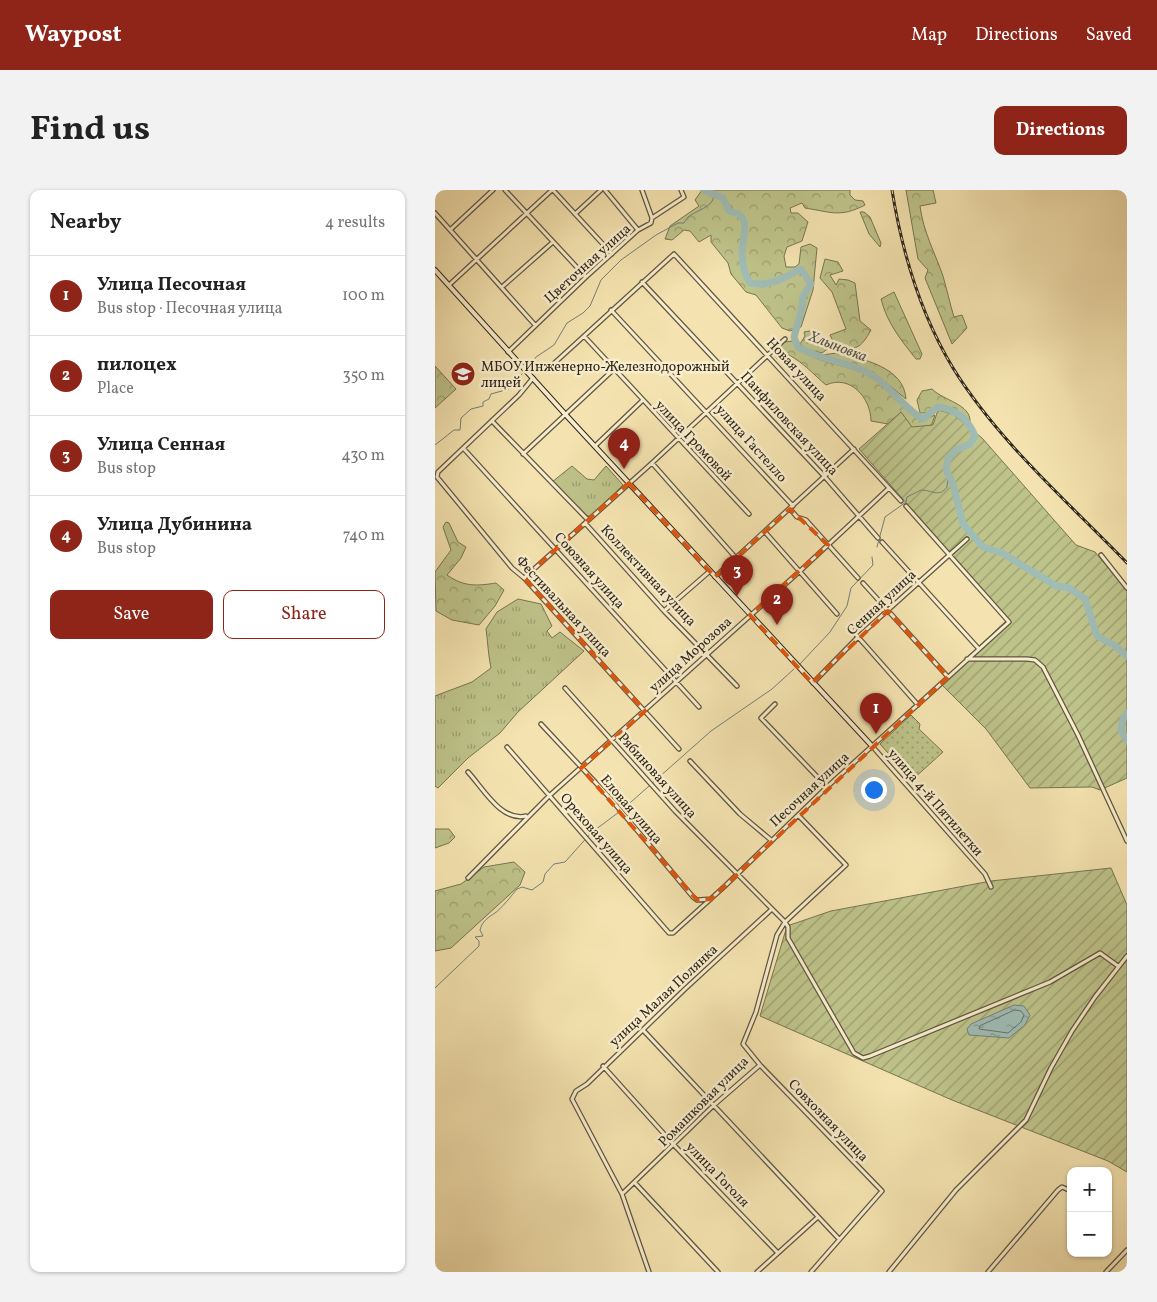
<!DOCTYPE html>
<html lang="en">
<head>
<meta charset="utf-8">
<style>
  body { margin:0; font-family:Vollkorn,serif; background:#f2f2f2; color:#222 }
  .controls { position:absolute; right:15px; bottom:15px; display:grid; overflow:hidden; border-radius:10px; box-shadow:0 1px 4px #0004 }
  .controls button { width:45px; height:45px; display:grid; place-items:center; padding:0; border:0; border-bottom:1px solid #e0e0e0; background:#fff; color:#222; font:25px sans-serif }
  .you { position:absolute; left:438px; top:599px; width:18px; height:18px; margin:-12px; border:4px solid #fff; border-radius:50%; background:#1a73e8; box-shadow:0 0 0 8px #1a73e833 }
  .badge { display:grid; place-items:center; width:32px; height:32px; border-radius:50%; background:#8f2418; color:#fff; font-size:16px; font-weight:700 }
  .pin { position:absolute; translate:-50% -41px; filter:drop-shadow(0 1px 2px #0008) }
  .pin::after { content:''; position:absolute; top:26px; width:18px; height:15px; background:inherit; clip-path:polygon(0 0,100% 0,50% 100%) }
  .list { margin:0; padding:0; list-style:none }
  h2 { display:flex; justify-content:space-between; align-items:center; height:65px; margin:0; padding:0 20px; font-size:21px }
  h2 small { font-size:16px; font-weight:400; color:#767676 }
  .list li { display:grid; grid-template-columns:32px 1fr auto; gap:15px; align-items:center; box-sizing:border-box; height:80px; padding:0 20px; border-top:1px solid #e0e0e0 }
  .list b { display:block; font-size:19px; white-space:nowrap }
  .list p { margin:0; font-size:16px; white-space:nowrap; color:#767676 }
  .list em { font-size:16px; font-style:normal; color:#767676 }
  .actions { display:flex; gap:10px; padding:15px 20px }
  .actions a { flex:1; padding:11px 0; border:1px solid #8f2418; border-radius:10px; text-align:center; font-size:18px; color:#8f2418 }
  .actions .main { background:#8f2418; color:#fff }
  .map { position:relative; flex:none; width:692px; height:1082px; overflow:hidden; border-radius:10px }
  header { display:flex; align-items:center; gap:30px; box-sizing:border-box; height:70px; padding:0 25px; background:#8f2418; color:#fff }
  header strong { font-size:24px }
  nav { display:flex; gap:28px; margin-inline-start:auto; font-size:18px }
  .intro { display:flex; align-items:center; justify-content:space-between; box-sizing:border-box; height:120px; padding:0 30px }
  h1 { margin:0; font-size:35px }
  .button { padding:12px 22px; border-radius:10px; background:#8f2418; color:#fff; font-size:18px; font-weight:700 }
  main { display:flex; gap:30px; padding:0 30px }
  aside { flex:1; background:#fff; border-radius:10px; box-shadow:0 1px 4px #0004 }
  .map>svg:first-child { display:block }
  .grass { fill:url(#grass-tufts); stroke:#767553 }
  .forest { fill:url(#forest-crowns); stroke:#767553 }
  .park { fill:url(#park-dots); stroke:#767553 }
  .garden { fill:url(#garden-furrows); stroke:#767553 }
  .water { fill:url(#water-ripples); stroke:#728078 }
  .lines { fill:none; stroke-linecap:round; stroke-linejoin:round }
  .shore { stroke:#677268; stroke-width:1 }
  .stream { stroke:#728078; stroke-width:1 }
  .river { stroke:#9fbcb5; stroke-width:7 }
  .street-casing { stroke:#605641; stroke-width:5.5 }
  .secondary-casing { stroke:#2f271c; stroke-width:6 }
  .street { stroke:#f8edcc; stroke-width:3 }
  .secondary { stroke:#f8edcc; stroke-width:4 }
  .rail-casing { stroke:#2f271c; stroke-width:3 }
  .rail { stroke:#f8edcc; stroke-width:1; stroke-dasharray:4; stroke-linecap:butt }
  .marked { fill:none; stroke:#df560d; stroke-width:4; stroke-dasharray:10 6; stroke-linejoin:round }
  .labels { text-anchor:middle; stroke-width:5; stroke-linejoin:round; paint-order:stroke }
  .street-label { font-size:14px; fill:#2f271c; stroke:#f8edcc }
  .poi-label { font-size:14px; fill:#2f271c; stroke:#f8edcc; text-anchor:start }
  .water-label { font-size:15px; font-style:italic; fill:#51544a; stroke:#f8edcc }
</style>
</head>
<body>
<header>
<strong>Waypost</strong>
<nav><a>Map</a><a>Directions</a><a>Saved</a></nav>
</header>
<div class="intro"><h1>Find us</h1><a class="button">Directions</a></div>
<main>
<aside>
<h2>Nearby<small>4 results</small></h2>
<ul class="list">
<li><span class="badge">1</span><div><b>Улица Песочная</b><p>Bus stop · Песочная улица</p></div><em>100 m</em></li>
<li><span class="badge">2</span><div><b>пилоцех</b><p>Place</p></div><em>350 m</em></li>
<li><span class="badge">3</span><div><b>Улица Сенная</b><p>Bus stop</p></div><em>430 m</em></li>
<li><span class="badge">4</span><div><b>Улица Дубинина</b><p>Bus stop</p></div><em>740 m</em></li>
</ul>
<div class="actions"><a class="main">Save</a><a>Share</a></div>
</aside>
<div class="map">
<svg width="692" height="1082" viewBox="0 0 692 1082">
  <defs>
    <pattern id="grass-tufts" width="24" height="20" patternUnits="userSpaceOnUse" patternTransform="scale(1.25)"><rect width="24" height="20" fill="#bec38a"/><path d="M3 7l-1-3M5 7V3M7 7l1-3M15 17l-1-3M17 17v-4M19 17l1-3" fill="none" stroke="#9b9e70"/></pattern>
    <pattern id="forest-crowns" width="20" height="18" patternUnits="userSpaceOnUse" patternTransform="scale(1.25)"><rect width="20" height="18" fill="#bec38a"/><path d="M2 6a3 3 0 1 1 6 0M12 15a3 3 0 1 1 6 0" fill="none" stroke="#9b9e70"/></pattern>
    <pattern id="park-dots" width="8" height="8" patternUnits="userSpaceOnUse" patternTransform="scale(1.25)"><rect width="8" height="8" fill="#bec38a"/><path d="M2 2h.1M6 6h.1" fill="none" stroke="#9b9e70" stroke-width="1.8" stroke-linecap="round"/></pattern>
    <pattern id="garden-furrows" width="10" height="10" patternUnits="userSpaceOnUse" patternTransform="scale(1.25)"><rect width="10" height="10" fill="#bec38a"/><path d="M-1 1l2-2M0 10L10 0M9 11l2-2" fill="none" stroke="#9b9e70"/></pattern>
    <pattern id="water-ripples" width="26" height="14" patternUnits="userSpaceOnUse" patternTransform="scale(1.25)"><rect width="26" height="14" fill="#9fbcb5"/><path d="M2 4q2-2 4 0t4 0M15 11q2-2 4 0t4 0" fill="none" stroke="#829992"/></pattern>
  </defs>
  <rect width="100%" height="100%" fill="#f4e3b0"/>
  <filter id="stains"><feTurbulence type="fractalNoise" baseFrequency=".004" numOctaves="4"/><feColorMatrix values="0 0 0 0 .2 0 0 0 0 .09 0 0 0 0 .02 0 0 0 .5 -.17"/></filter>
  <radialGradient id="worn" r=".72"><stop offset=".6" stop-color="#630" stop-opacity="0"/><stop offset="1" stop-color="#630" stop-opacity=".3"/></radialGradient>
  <path class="grass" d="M 137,276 L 152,289 L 159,290 L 171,276 L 188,295 L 156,326 L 152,326 L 117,292 Z
    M 83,409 L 106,414 L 117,436 L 112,441 L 117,448 L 125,442 L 149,461 L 83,522 L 65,543 L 33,568 L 3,598 L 0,596 L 0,506 L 37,492 L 56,478 C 53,464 53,453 51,439 L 62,422 Z"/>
  <path class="forest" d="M 267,0 L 415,0 L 415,5 L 420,10 L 428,11 L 430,15 C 405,28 396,22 370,18 L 367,13 L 355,18 L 356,23 L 363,23 L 373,32 L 367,51 L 352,57 L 349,66 L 351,77 L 360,77 L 364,74 L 366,57 L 375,54 L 382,58 L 378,100 L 366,137 L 355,141 L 347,138 L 321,105 L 311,102 L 296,84 L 293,73 L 276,52 L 276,45 L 264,52 L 255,41 L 249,40 L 237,50 L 230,49 L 235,36 L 264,16 L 260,10 Z
    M 471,0 L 498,0 L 501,13 L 485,16 C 488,41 500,63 508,86 C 512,100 515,114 519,127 L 527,125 L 532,138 L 517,154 L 490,88 L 493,80 L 483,69 Z
    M 425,22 L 429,22 L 435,27 L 446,53 L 445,57 L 434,44 Z
    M 390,69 L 403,72 L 408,81 L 395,85 L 401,95 L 404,89 L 413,90 L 420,93 L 425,131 L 436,140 C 425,159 422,161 400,155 L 395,145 L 411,139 L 397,102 L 385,88 Z
    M 459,102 L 487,164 L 485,169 L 481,169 C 466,150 452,133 446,109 Z
    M 374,141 L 391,148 L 394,158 L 387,163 L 373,160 L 365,154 L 370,146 L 369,142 Z
    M 357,151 C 377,176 412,172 438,188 C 457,200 469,220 488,230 L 500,225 L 497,234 L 488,240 L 436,231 C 436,208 415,184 391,195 C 378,184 369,173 354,165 L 342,169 L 339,162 L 350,152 Z
    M 402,163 C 428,169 469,177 471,209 L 438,182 L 391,169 L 387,165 Z
    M 0,176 L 21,199 L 0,218 Z
    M 497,199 C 509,211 536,214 535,232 C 526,222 515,217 502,215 L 491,223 L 485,223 L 482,210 L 487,201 Z
    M 11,332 L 14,333 L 23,352 L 31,357 L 26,368 L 12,385 C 29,397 42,396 61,393 L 69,400 L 60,416 L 44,435 L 17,430 L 1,421 L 0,382 L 16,360 L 8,337 Z
    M 0,639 L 14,639 L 20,647 L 14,653 L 0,658 Z
    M 79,672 L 90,682 L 85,695 L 16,758 L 0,761 L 0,701 L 26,694 L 49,677 Z"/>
  <path class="park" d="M 476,525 L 485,534 L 484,539 L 508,562 L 477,590 L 445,554 Z"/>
  <path class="garden" d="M 503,220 L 518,224 L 547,248 L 641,355 L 660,362 L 692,400 L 692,588 L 665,600 L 657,597 L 595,598 L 551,539 L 505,493 L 573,429 L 424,259 L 466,222 L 477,237 L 498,235 Z
    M 676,678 L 692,715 L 692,982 L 673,971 L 517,910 L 325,826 L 352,736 L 396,721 L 556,691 Z"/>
  <path class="water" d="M 579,815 L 589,816 L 595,825 L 590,835 L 574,848 L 534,845 L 532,839 L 536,834 Z"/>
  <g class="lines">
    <path class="shore" d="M 580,820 L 586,821 L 589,825 L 586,832 L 573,843 L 544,839 L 545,836 Z"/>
    <path class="stream" d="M 93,178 L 101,167 L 119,155 L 132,133 L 148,123 L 155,116 L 166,90 L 186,70 L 221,45 L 243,33 L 249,33 C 255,19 278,21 279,5
      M 0,255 L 19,240 L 25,240 L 26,228 L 36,219 L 48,216 L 48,212 L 54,209 L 56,204 L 74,199 L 87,184
      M 442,357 L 450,327 L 471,312 L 472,307 L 486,300 C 497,300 504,308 512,297 L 513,285
      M 365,474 L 395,442 L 412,416 L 416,398 L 438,375 L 437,367
      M 187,620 L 276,541 L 337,499 L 359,479
      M 0,798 L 44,756 L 44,751 L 40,747 L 48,746 L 45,740 C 47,731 54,727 60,723 C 65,720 78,704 82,699 L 87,697 L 97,700 L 108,692 L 110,684 L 119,674 L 130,672 L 156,643 L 184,622"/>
    <path class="river" d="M 269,0 L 288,8 L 294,21 C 319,25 307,46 307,63 C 307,73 310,85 315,93 C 337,97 348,88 366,79 L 376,94 L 368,106 L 366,122 L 359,147 L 363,157 C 386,171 413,171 435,184 C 454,194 469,219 488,229 L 503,217 C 521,219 533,229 540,246 L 535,254 L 521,260 L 513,269 L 511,280 L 518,294 L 528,334 L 548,357 L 567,363 L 621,396 L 634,398 L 650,409 L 662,446 L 679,455 L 692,466
      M 692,523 L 688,529 L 686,540 L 692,551"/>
    <defs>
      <path id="street" d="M 70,0 L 151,87
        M 118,0 L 177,64
        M 170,0 L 203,40
        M 207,0 L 217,28
        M 0,1 L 1,0
        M 0,23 L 100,135
        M 140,24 L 166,0
        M 15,40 L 58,0
        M 207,92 L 390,287 L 443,348
        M 14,95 L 117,0
        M 67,97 L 118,52
        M 176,120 L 358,316
        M 149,146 L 314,324
        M 73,162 L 151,87 L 203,40 L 216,33 L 217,28 L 249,7 L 246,0
        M 114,178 L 239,64 L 466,311
        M 98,188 L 84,205 L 3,282 L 2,287 L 77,378 L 89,388 L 244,559
        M 57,231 L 153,330
        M 160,256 L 207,211
        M 29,259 L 264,517
        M 88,264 L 178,180
        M 217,273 L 301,368
        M 355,319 L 362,327 L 371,330 L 423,388
        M 150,333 L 229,421 L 302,496
        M 330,342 L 402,424
        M 447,352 L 544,459
        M 666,365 L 692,398
        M 280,387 L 419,259
        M 89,388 L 217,273 L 350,149
        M 428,393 L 513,487
        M 229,421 L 275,381
        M 416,439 L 483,515
        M 532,469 L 592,469 L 600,470 L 608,477 L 643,545 L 692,651
        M 378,493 L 423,447 L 532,349
        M 130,498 L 240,621 L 350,732 L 353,737 L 353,748 L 419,863 L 428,868 L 435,866 L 615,792 L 665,763 L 683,776
        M 340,514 L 326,528 L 392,597
        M 106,534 L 175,608 L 258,707 L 262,710 L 276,709
        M 437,556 L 550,684 L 556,697
        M 72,557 L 234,743 L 238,743 L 290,696 L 392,597 L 574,432 L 471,316
        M 255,571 L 305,624 L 336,650
        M 33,582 C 48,598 66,632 91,626
        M 363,625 L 411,675 L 350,732 L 342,745 L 321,822 L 308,854 L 325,875 L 447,1001 L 376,1082
        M 33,688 L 114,606 L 364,382 L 454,298
        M 208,840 L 404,1049
        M 168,876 L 239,955 L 342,1062
        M 200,993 L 283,1082
        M 187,1004 L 279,915 L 325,875
        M 214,1082 L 187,1004 L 137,909 L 141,901 L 152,894 L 250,799 L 337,719
        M 322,1082 L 383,1027
        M 454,1082 L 521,1000 L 591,930 L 616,878 L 637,841 L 660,807 L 692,766
        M 553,1082 L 623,1000 L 627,997 L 636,1001
        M 671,1082 L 692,1060"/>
      <path id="secondary" d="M 0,80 L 130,224 L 437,556"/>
    </defs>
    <use href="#street" class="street-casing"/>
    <use href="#secondary" class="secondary-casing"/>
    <use href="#street" class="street"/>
    <use href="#secondary" class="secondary"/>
    <defs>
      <path id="rail" d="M 457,0 C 467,62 486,125 518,178 C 563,251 632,311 692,373"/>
    </defs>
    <use href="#rail" class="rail-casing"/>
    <use href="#rail" class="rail"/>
  </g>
  <path class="marked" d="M 194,293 L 280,387 L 355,319 L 393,355 L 315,425 L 377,493 L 453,421 L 513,487 L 276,709 L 262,710 L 146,578 L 210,521 L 89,388 Z"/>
  <defs>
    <symbol id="school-disc" viewBox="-11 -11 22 22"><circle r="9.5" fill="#8f2418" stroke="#f8edcc"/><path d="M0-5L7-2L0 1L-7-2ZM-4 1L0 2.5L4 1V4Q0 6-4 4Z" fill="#fff"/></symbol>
  </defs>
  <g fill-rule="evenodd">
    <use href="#school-disc" x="14" y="170" width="28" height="28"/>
  </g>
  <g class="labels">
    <g class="street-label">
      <text transform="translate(152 73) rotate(-42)" y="5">Цветочная улица</text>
      <text transform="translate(362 179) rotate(47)" y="5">Новая улица</text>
      <text transform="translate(355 233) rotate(47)" y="5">Панфиловская улица</text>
      <text transform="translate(259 250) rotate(47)" y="5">улица Громовой</text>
      <text transform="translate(317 253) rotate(48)" y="5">улица Гастелло</text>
      <text transform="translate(155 380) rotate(48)" y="5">Союзная улица</text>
      <text transform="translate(214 385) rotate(47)" y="5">Коллективная улица</text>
      <text transform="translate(446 412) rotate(-43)" y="5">Сенная улица</text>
      <text transform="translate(129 416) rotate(47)" y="5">Фестивальная улица</text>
      <text transform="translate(255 464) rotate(-42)" y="5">улица Морозова</text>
      <text transform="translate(223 585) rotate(48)" y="5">Рябиновая улица</text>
      <text transform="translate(374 599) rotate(-43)" y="5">Песочная улица</text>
      <text transform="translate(501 612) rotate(49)" y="5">улица 4-й Пятилетки</text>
      <text transform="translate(197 619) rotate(49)" y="5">Еловая улица</text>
      <text transform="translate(162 643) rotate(49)" y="5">Ореховая улица</text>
      <text transform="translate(228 805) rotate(-43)" y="5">улица Малая Полянка</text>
      <text transform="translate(268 911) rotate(-45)" y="5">Ромашковая улица</text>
      <text transform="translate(394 930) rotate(46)" y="5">Совхозная улица</text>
      <text transform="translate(283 984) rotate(46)" y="5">улица Гоголя</text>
    </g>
    <g class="poi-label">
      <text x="46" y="181">МБОУ Инженерно-Железнодорожный<tspan x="46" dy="16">лицей</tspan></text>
    </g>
    <g class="water-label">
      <text transform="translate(403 156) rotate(21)" y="5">Хлыновка</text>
    </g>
  </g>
  <rect width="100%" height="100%" filter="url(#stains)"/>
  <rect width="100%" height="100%" fill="url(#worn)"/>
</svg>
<div class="controls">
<button>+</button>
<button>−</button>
</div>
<div class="you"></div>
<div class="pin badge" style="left:441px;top:544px">1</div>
<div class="pin badge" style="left:342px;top:435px">2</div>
<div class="pin badge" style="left:302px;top:406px">3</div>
<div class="pin badge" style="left:189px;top:279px">4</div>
</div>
</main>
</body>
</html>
